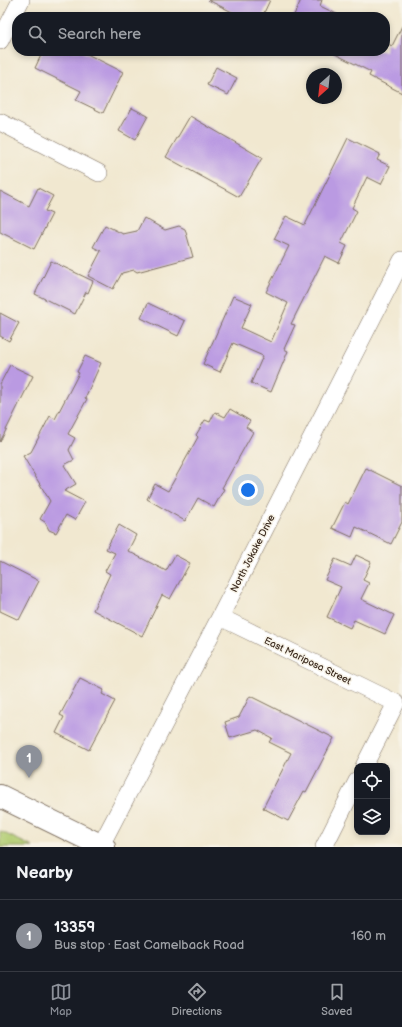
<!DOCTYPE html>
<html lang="en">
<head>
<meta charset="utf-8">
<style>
  body { margin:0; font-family:"Balsamiq Sans",sans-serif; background:#20242c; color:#f1f3f6 }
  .controls { position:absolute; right:12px; bottom:12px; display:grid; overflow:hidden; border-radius:8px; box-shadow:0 2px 6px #0003 }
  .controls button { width:36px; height:36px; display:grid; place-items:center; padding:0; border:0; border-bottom:1px solid #363941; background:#171b24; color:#f1f3f6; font:20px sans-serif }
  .compass { position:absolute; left:306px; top:68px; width:36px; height:36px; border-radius:50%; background:#171b24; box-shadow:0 2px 6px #0003; rotate:207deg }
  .you { position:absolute; left:248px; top:490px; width:14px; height:14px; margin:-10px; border:3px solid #fff; border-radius:50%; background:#1a73e8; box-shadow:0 0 0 6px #1a73e833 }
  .badge { display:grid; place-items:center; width:26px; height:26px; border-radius:50%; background:#8c9099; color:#fff; font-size:13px; font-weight:700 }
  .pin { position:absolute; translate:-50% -33px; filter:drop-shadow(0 1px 2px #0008) }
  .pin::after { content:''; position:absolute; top:21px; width:14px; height:12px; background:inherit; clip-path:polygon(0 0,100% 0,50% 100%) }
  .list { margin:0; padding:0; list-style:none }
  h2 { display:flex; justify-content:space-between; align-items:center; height:52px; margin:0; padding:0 16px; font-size:17px }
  h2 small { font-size:13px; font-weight:400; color:#9ea1a6 }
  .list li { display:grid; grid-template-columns:26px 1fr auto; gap:12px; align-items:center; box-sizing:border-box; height:72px; padding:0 16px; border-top:1px solid #363941 }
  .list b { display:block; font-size:15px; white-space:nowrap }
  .list p { margin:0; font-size:13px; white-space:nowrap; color:#9ea1a6 }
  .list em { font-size:13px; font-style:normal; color:#9ea1a6 }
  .icon { flex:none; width:22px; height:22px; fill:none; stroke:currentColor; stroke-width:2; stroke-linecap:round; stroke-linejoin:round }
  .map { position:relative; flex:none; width:402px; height:847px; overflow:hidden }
  .search { position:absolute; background:#171b24; box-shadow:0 2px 6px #0003; left:12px; right:12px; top:12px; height:44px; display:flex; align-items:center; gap:10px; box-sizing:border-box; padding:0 14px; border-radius:16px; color:#9ea1a6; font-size:15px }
  .sheet { height:124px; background:#171b24 }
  nav { display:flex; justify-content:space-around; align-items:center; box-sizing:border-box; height:56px; border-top:1px solid #363941; background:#171b24; font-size:11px; color:#9ea1a6 }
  nav a { display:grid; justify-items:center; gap:2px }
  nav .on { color:#8c9099 }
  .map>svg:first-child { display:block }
  .green { fill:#b4ce74; stroke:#787c49 }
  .building { fill:#ba9ae2 }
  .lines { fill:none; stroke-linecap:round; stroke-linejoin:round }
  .street-casing { stroke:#7b6c5c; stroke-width:18 }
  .primary-casing { stroke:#7b6c5c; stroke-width:24 }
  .street { stroke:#fff; stroke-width:17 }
  .primary { stroke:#fff; stroke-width:22 }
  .labels { text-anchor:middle; stroke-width:3; stroke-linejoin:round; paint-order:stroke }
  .street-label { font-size:10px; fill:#3b2a1e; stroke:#f7f3e8 }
</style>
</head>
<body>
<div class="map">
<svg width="402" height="847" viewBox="0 0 402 847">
  <rect width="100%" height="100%" fill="#f7f3e8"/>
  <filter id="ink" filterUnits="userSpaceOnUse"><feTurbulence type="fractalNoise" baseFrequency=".025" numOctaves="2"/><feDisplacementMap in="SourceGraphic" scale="8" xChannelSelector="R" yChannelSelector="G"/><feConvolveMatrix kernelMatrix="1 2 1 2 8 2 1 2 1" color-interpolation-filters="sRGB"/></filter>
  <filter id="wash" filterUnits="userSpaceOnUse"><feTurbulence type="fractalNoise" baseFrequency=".012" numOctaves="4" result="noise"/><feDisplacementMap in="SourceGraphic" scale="16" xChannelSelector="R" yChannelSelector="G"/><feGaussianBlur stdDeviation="0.9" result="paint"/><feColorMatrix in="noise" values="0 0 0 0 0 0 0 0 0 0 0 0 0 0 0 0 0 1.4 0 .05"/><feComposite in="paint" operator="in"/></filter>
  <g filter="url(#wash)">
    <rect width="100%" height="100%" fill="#f1e8d0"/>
    <path class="green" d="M 0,831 L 33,847 L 0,847 Z"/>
    <g id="blocks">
      <path class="building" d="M 208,0 L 270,0 L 262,17 L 242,17 Z
        M 301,0 L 322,0 L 320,6 L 343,17 L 293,17 Z
        M 402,26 L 402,93 L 369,76 L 371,72 L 329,51 L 385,51 L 386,43 L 392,46 Z
        M 43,51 L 81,51 L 123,72 L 103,113 L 76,100 L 81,91 L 35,68 Z
        M 216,67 L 237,78 L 228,95 L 207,85 Z
        M 132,108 L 148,116 L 135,140 L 119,131 Z
        M 190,116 L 262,158 L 239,197 L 166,157 Z
        M 348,138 L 380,154 L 377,160 L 390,166 L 381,184 L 367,177 L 352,208 L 357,211 L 341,243 L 347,246 L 339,263 L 325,256 L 291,324 L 295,325 L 284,349 L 288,351 L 271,392 L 251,383 L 263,356 L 233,343 L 220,372 L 203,364 L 233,296 L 252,304 L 241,328 L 271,342 L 288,303 L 266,292 L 289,246 L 274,239 L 286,216 L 305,225 Z
        M 38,188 L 53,196 L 45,211 L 52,214 L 34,249 L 0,232 L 0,191 L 29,206 Z
        M 144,218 L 165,230 L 179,226 L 185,229 L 193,257 L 137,272 L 134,270 L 122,273 L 113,289 L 88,276 L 101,251 L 93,247 L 105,225 L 123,234 L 137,231 Z
        M 51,261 L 93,281 L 88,293 L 86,292 L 75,314 L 35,294 Z
        M 148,303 L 185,321 L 178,336 L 141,318 Z
        M 0,313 L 19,323 L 9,341 L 0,336 Z
        M 85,356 L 101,363 L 85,398 L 87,399 L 68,434 L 75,438 L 69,450 L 74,460 L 64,465 L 76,484 L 64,491 L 85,502 L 75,520 L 66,515 L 56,533 L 49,530 L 45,522 L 40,519 L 50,501 L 23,456 L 31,452 L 50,416 L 55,419 L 79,373 L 77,372 Z
        M 10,365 L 33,376 L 0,442 L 0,384 Z
        M 230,409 L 250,421 L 246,427 L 253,432 L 222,488 L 224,489 L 214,507 L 198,498 L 185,521 L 147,499 L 155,484 L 168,491 L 198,437 L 196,435 L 205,420 L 210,422 L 215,412 L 225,417 Z
        M 366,468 L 402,486 L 402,522 L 391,544 L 356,527 L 352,537 L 332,528 L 345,502 L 348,504 Z
        M 119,525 L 136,535 L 128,551 L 166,571 L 175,555 L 190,563 L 170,599 L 162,595 L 142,636 L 93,610 L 110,574 L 105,571 L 115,553 L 106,549 Z
        M 356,555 L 371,562 L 363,580 L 369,583 L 361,599 L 394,615 L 385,634 L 354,620 L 350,628 L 327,617 L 341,587 L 325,580 L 335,559 L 351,566 Z
        M 0,561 L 39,581 L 19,620 L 0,611 Z
        M 80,678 L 104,690 L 102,694 L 115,701 L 89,750 L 56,733 L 64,717 L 60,715 Z
        M 250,696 L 334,738 L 306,792 L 304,791 L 288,821 L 263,808 L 291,753 L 269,742 L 272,738 L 257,730 L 230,738 L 225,722 L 239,717 Z"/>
    </g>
  </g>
  <g filter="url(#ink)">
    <use href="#blocks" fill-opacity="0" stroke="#7b6c5c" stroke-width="1"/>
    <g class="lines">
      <defs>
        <path id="street" d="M 0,41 L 21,0
          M 0,122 L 99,173
          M 220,617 L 396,703 L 364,766
          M 100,847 L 220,617 L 402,260
          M 324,847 L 357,781"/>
        <path id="primary" d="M 0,796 L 104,847"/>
      </defs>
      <use href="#street" class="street-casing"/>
      <use href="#primary" class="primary-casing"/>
      <use href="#street" class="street"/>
      <use href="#primary" class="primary"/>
    </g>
  </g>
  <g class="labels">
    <g class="street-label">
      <text transform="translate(252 553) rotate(-63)" y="4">North Jokake Drive</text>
      <text transform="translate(308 660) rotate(26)" y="4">East Mariposa Street</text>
    </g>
  </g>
</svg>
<div class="controls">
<button><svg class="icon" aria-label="locate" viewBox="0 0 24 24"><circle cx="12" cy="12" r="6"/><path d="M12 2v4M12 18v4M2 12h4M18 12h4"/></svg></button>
<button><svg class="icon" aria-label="layers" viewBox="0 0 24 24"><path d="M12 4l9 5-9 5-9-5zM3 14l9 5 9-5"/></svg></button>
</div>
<svg class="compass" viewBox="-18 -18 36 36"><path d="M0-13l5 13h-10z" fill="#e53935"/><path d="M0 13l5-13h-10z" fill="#9ea1a6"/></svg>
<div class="you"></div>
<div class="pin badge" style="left:29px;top:778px">1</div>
<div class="search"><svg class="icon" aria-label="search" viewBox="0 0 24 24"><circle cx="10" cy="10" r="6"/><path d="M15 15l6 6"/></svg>Search here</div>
</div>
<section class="sheet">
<h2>Nearby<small></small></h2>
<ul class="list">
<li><span class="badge">1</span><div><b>13359</b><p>Bus stop · East Camelback Road</p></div><em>160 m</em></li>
</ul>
</section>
<nav>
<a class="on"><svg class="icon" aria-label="map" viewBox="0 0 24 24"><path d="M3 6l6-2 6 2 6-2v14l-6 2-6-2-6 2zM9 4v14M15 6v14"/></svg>Map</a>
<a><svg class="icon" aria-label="directions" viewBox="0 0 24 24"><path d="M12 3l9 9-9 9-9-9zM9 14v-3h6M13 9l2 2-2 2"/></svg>Directions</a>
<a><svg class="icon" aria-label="saved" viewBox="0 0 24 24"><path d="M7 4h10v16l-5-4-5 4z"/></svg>Saved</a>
</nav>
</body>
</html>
